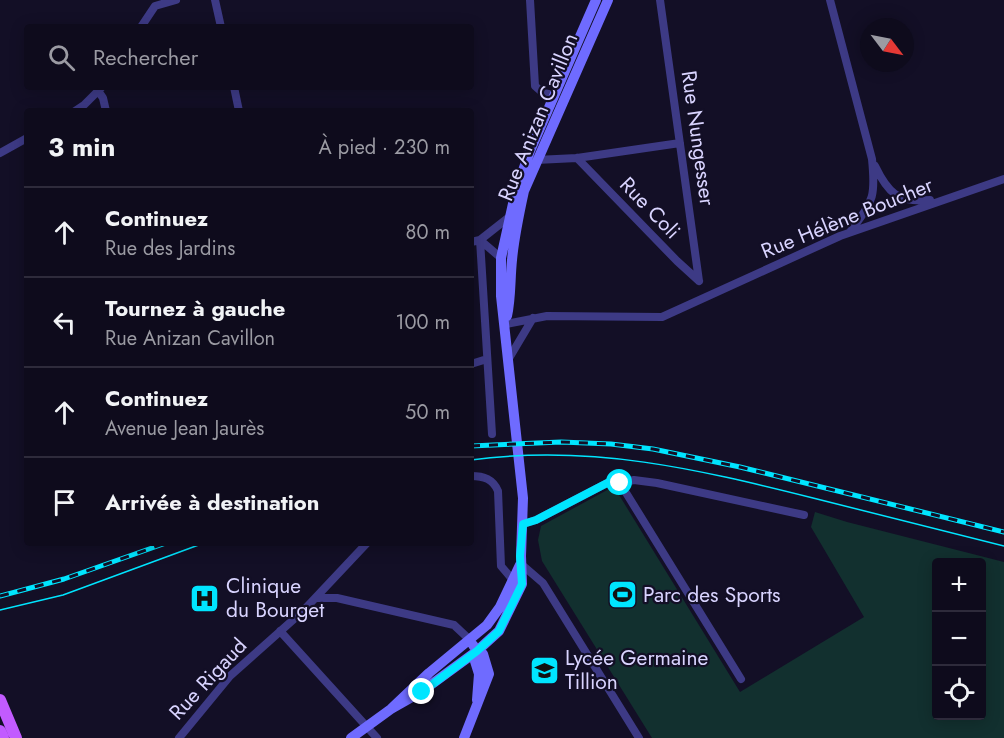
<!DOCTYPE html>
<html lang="fr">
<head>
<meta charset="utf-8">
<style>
  body { margin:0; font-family:Jost,sans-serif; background:#171425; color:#f1f3f6 }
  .controls { position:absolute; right:18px; bottom:18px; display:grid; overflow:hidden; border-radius:6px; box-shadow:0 3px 15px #0003 }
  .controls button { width:54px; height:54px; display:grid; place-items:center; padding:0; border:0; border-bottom:2px solid #2e2b3b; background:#0e0b1c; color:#f1f3f6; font:30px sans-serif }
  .compass { position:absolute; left:860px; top:18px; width:54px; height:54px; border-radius:50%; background:#0e0b1c; box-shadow:0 3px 15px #0003; rotate:122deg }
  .stop { position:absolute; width:18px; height:18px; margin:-14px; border:4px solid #00e5ff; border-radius:50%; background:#fff }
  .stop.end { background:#00e5ff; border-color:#fff; box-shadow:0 2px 6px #0008 }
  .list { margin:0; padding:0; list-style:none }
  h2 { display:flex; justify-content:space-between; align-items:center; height:78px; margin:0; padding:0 24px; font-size:26px }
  h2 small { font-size:20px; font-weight:400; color:#9b9ba3 }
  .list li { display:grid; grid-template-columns:39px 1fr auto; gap:18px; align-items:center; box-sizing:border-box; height:90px; padding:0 24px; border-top:2px solid #2e2b3b }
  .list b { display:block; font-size:22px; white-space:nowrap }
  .list p { margin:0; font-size:20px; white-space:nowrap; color:#9b9ba3 }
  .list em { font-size:20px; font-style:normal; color:#9b9ba3 }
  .icon { flex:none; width:33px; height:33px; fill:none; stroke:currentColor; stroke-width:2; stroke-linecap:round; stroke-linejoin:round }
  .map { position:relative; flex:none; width:1004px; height:738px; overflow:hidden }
  .search { position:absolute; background:#0e0b1c; box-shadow:0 3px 15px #0003; left:24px; top:24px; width:450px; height:66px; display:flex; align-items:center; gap:15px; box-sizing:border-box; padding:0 21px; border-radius:6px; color:#9b9ba3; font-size:22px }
  .panel { position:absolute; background:#0e0b1c; box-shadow:0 3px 15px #0003; left:24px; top:108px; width:450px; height:438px; border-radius:6px }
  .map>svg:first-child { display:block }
  .green { fill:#12302f; fill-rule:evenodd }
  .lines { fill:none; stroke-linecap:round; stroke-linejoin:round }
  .street { stroke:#3d3a85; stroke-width:8 }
  .secondary { stroke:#6f6bff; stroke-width:10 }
  .primary { stroke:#c25bff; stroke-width:12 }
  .tram { stroke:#00e5ff; stroke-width:1.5 }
  .rail-casing { stroke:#00e5ff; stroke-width:5 }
  .rail { stroke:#130f26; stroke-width:3; stroke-dasharray:9; stroke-linecap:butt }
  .route { stroke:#00e5ff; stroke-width:8 }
  .labels { text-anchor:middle; stroke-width:4.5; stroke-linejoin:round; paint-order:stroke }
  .street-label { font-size:21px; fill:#d9d4ff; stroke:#130f26 }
  .poi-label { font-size:21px; fill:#d9d4ff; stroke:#130f26; text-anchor:start }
</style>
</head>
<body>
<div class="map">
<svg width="1004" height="738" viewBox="0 0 1004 738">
  <rect width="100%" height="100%" fill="#130f26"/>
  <path class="green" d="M 609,489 L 616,490 L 740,692 L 864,617 L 811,527 L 815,512 L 847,522 L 1004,562 L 1004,738 L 652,738 L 542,561 L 538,540 L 541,526 ZM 936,562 L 982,562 L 982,716 L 936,716 Z"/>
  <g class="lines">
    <path class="street" d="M 215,0 L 221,27
      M 530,0 L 535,86 L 543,93 L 554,95
      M 660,0 L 699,281
      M 830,0 L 872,159 C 876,199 873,200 850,232
      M 141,27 L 155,6 L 176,0
      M 234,87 L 239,111
      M 99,92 L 103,98 L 106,111
      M 75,111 L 84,105 L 102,87
      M 0,153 L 27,138
      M 577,158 L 677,261 L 699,281
      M 536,160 L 577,158 L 680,143
      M 875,166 C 888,193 898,203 930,200
      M 480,240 L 492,434
      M 480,240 L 501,258
      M 471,242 L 480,240 L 508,218
      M 506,324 L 547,316 L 662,317 L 840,236 L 1004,179
      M 508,360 L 533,318
      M 471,364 L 487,359
      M 471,476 C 484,476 493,479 498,491 L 501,566 L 512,579
      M 620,483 L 634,480 L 657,483 L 804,515
      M 523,524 L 536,520 L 611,481 L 620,483 L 741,679
      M 521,564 L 543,583 L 639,738
      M 317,598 L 337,598 L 454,625 L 470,640
      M 280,631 L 377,738
      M 179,738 L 230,676 L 303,611 L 367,543"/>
    <path class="secondary" d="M 507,316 C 511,298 510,279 512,260 C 514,237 519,214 524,191 L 608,0
      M 477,651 L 474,658 L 479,674 L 477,700
      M 391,709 L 421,692 L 477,651 L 499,631 L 522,584 L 521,556 L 523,498 L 501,296 L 501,258 L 516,190 L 530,151 L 596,0
      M 351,738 L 391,709 L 429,673 L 487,625 L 500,607 L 520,565
      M 464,738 L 489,674 L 483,654 L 477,651 L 473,645"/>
    <path class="primary" d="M 0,700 L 16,738
      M 0,731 L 3,738"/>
    <path class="tram" d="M 471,460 C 592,444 697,469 813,498 C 877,514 941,530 1004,546
      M 0,610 L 63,595 L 204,543"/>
    <defs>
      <path id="rail" d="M 471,446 L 561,442 L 611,444 L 653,449 L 740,467 L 1004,532
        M 0,596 L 64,579 L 166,543"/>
    </defs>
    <use href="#rail" class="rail-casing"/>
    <use href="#rail" class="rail"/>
  </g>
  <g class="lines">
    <path class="route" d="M 422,692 L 477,651 L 499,631 L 522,584 L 520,556 L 523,524 L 536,520 L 611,481 L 620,483"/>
  </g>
  <defs>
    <symbol id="stadium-square" viewBox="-11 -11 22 22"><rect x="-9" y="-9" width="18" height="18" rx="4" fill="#00e5ff" stroke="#130f26"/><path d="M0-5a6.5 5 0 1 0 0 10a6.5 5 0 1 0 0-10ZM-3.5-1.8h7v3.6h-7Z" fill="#111"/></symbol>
    <symbol id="hospital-square" viewBox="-11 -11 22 22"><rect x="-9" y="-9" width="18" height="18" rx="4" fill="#00e5ff" stroke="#130f26"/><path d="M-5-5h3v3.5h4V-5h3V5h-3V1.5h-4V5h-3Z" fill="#111"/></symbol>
    <symbol id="school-square" viewBox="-11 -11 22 22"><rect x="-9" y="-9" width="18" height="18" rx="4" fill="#00e5ff" stroke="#130f26"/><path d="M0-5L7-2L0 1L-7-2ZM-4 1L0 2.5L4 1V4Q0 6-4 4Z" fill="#111"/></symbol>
  </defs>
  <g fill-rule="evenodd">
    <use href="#stadium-square" x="606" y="578" width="33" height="33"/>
    <use href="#hospital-square" x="188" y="582" width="33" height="33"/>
    <use href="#school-square" x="528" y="654" width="33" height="33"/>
  </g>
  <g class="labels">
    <g class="street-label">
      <text transform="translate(538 117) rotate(-68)" y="7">Rue Anizan Cavillon</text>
      <text transform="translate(698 138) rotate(82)" y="7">Rue Nungesser</text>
      <text transform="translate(650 208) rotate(46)" y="7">Rue Coli</text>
      <text transform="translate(847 218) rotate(-22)" y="7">Rue Hélène Boucher</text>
      <text transform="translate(208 679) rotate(-47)" y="7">Rue Rigaud</text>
    </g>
    <g class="poi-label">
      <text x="226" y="593">Clinique<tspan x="226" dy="24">du Bourget</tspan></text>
      <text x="643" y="602">Parc des Sports</text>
      <text x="565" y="665">Lycée Germaine<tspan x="565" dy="24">Tillion</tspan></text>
    </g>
  </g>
</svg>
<div class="controls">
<button>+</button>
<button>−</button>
<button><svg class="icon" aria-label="locate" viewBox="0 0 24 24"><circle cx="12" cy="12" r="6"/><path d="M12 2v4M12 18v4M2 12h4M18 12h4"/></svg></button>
</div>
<svg class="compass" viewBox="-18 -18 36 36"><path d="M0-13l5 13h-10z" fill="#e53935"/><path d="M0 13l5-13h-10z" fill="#9b9ba3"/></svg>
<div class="stop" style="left:620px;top:483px"></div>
<div class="stop end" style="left:422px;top:692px"></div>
<div class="search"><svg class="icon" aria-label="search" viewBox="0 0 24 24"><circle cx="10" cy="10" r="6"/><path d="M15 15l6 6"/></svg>Rechercher</div>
<section class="panel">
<h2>3 min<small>À pied · 230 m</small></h2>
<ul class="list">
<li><svg class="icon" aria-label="ahead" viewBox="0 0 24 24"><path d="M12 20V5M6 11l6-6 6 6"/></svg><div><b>Continuez</b><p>Rue des Jardins</p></div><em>80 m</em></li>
<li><svg class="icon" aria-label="left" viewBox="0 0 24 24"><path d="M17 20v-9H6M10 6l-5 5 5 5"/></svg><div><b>Tournez à gauche</b><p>Rue Anizan Cavillon</p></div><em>100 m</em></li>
<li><svg class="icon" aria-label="ahead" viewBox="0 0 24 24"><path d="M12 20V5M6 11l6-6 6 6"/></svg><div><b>Continuez</b><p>Avenue Jean Jaurès</p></div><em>50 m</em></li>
<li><svg class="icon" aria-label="arrive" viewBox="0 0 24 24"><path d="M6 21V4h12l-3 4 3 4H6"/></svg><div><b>Arrivée à destination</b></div></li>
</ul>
</section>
</div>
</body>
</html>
